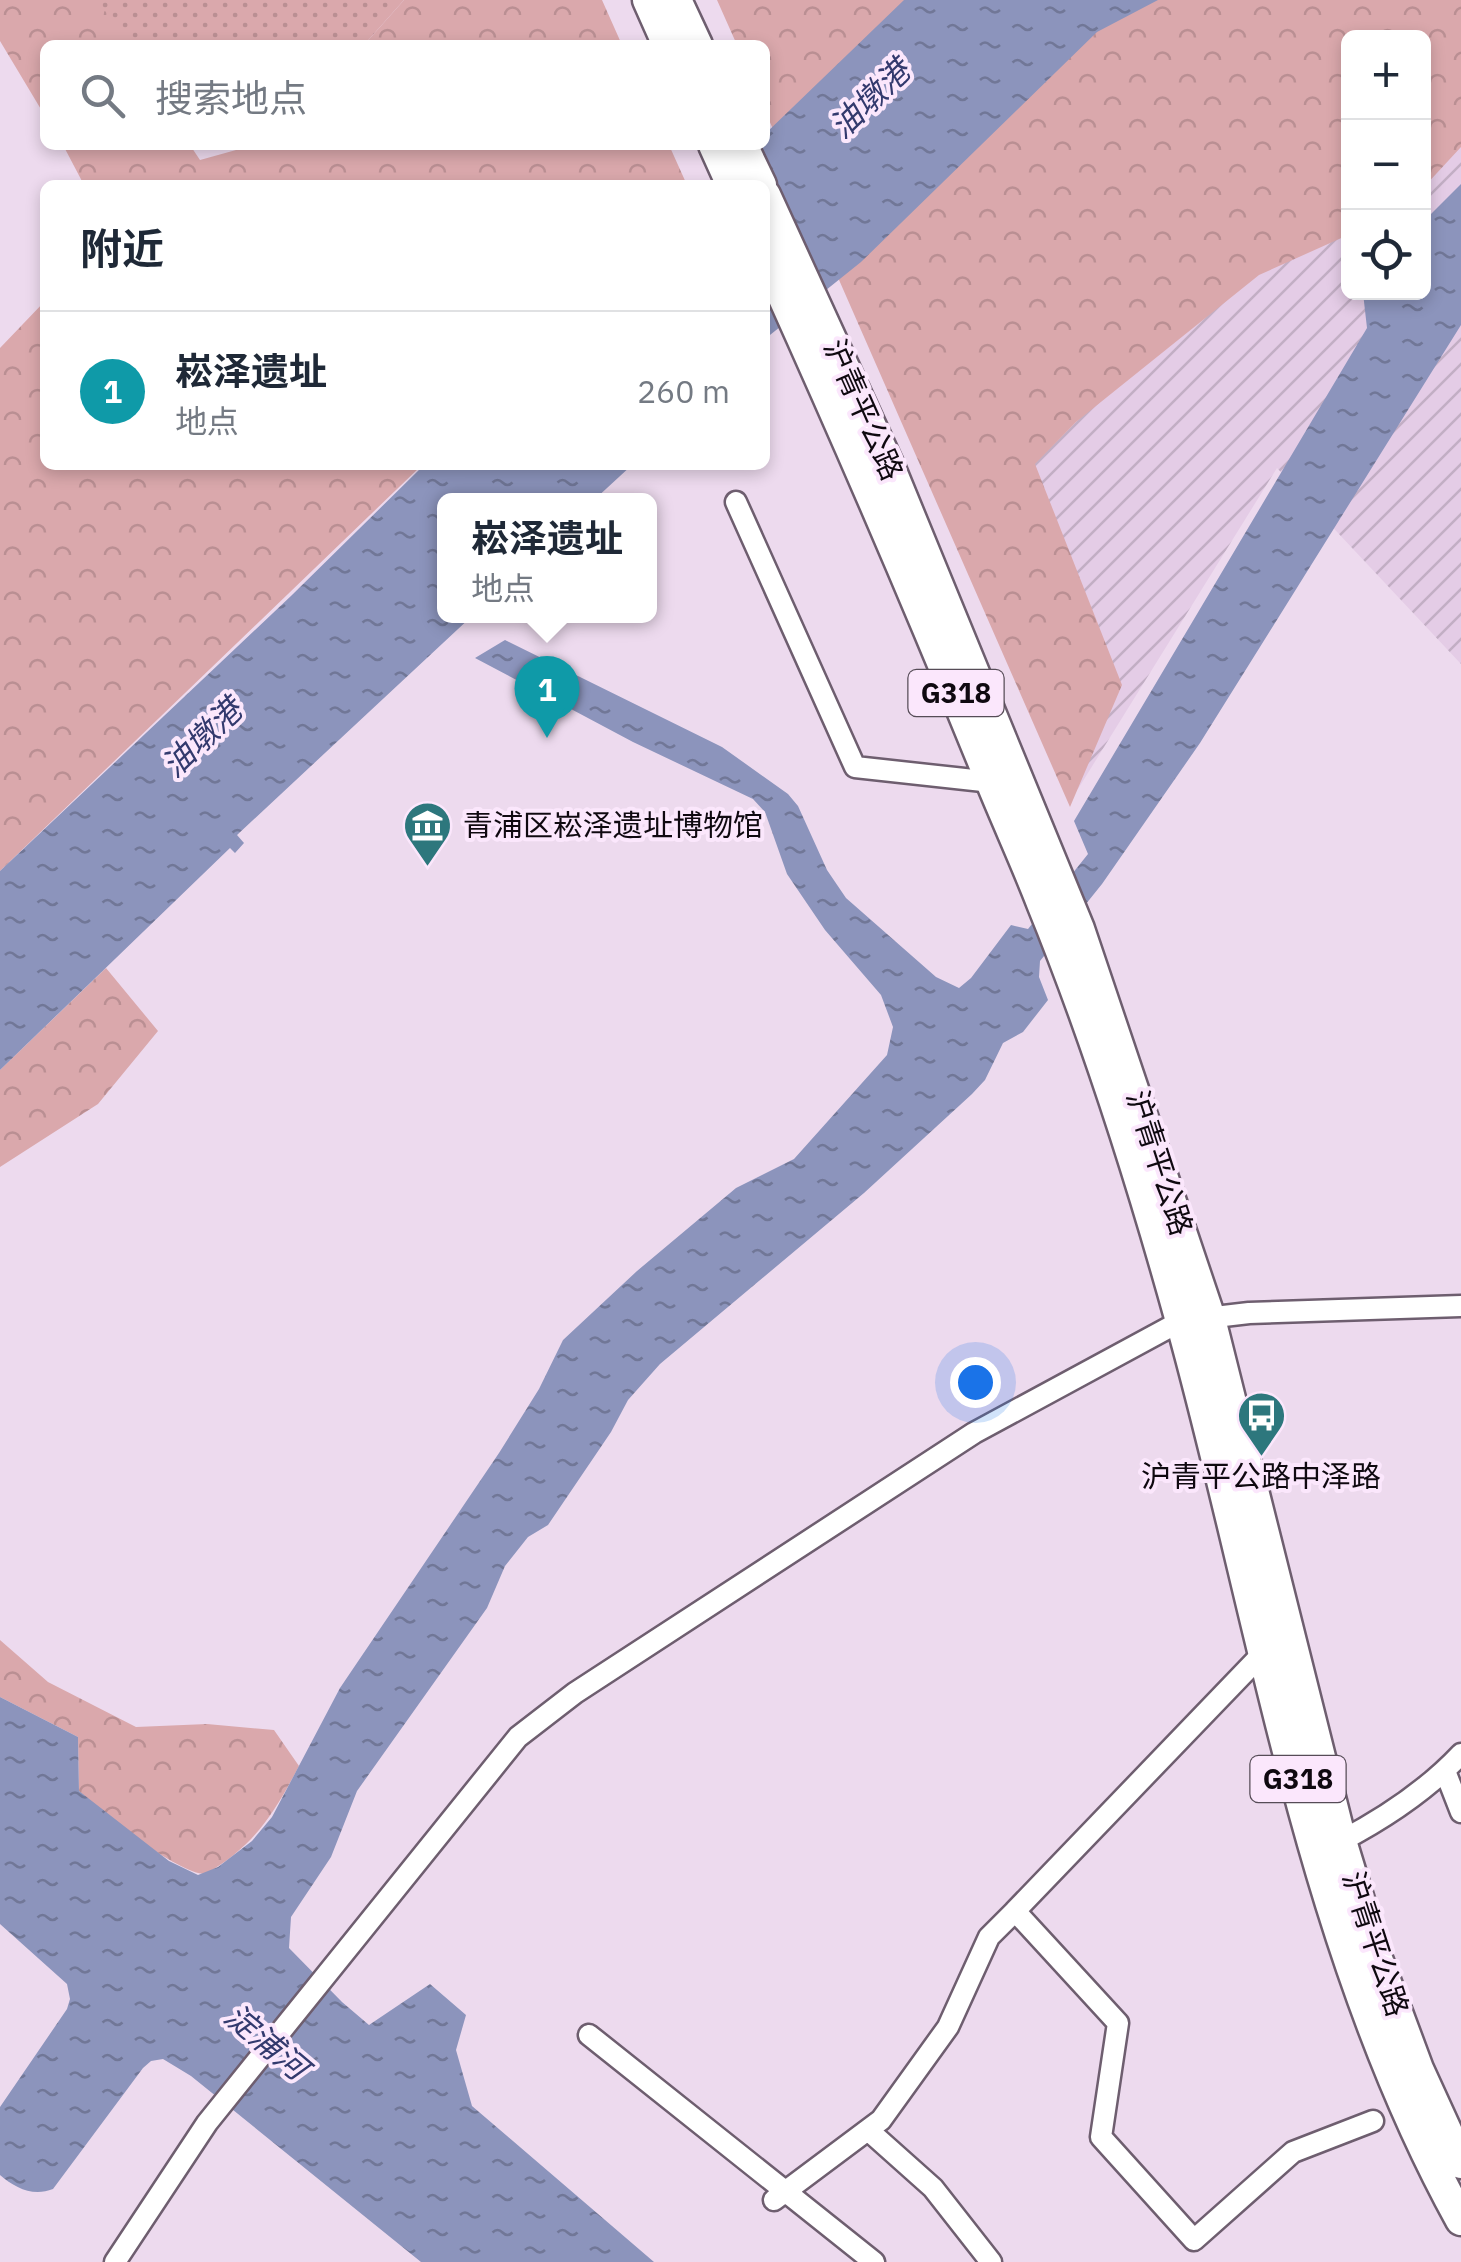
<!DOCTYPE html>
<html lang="zh">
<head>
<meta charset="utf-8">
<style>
  body { margin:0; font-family:"IBM Plex Sans","Noto Sans SC",sans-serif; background:#f2f2f3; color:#1f2937 }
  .controls { position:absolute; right:30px; top:30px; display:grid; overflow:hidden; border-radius:15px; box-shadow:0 5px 15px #0003 }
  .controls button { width:90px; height:90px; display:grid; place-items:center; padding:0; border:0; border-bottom:2px solid #e0e1e3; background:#fff; color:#1f2937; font:50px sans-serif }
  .you { position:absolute; left:975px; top:1382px; width:35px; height:35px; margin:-25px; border:8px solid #fff; border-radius:50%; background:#1a73e8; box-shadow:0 0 0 15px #1a73e833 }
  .badge { display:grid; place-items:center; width:65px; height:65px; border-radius:50%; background:#2d777d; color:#fff; font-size:32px; font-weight:700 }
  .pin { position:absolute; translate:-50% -82px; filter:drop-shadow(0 2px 5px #0008) }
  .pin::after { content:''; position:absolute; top:52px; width:35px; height:30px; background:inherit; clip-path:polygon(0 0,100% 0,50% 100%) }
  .popup { position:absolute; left:437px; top:493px; width:220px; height:130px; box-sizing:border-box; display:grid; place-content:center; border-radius:15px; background:#fff; filter:drop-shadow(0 2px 8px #0005); font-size:32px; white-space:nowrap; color:#747a83 }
  .popup b { font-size:38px; color:#1f2937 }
  .popup::after { content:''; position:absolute; left:50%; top:100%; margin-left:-20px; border:20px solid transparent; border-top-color:#fff }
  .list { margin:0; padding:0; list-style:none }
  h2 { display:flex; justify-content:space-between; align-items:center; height:130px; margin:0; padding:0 40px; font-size:42px }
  h2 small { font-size:32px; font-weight:400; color:#747a83 }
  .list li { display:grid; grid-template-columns:65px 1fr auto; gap:30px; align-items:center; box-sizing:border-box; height:160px; padding:0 40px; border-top:2px solid #e0e1e3 }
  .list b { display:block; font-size:38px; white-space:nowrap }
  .list p { margin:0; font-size:32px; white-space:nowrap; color:#747a83 }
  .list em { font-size:32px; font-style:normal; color:#747a83 }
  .icon { flex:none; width:55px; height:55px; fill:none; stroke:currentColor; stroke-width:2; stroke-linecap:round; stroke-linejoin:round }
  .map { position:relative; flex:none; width:1461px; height:2262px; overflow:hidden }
  .search { position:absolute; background:#fff; box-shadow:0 5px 15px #0003; left:40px; top:40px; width:730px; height:110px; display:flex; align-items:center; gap:25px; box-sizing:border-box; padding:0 35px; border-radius:15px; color:#747a83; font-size:38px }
  .panel { position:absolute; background:#fff; box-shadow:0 5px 15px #0003; left:40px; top:180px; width:730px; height:290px; border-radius:15px }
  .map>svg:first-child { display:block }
  .industrial { fill:url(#industrial-furrows); fill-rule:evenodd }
  .grass { fill:url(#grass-dots) }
  .park { fill:url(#park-crowns) }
  .water { fill:url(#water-ripples) }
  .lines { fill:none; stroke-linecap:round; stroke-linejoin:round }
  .minor-casing { stroke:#6e5e6f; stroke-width:25 }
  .highway-casing { stroke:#6e5e6f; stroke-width:35 }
  .minor { stroke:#fff; stroke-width:20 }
  .highway { stroke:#fff; stroke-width:30 }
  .labels { text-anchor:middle; stroke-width:8; stroke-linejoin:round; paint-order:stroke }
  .shield { fill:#fbe7fc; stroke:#564c57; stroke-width:2.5 }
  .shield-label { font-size:28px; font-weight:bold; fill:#0f0910 }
  .street-label { font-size:30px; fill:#0f0910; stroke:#fbe7fc }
  .poi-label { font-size:30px; fill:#0f0910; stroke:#fbe7fc; text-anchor:start }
  .water-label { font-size:32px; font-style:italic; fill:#333a6e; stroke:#fbe7fc }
</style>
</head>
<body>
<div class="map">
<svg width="1461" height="2262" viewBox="0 0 1461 2262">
  <defs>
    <pattern id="industrial-furrows" width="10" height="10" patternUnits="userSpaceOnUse" patternTransform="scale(2.5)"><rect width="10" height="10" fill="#e4cce6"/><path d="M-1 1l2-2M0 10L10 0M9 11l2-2" fill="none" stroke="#c2aec4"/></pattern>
    <pattern id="grass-dots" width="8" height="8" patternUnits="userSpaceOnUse" patternTransform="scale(2.5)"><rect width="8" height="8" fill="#daa8ac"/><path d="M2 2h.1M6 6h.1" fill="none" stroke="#ba8f93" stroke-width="1.8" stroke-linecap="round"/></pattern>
    <pattern id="park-crowns" width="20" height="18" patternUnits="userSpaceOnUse" patternTransform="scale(2.5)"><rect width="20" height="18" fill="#daa8ac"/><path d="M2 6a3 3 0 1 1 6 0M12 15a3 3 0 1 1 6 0" fill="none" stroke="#ba8f93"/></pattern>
    <pattern id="water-ripples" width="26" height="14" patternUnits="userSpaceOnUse" patternTransform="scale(2.5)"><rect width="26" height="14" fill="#8c94bc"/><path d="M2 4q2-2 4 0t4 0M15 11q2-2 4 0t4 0" fill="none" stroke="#717797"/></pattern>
  </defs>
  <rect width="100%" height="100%" fill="#eddaee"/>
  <path class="industrial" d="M 1461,0 L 1461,664 L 1277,468 L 1078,789 L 1006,597 L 1097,32 ZM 1348,38 L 1424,38 L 1424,292 L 1348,292 Z"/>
  <path class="grass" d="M 96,0 L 404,0 L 364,45 L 125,45 Z"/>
  <path class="park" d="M 0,0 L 98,0 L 127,45 L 45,45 L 45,116 L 0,41 Z
    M 404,0 L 602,0 L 622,45 L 364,45 Z
    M 717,0 L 1461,0 L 1461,147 L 1424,187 L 1424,38 L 1348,38 L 1348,235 L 1259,275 L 1076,422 L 1035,464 L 1122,685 L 1070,807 L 765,111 L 765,45 L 737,45 Z
    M 63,145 L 190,145 L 200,160 L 254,145 L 669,145 L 687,185 L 84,185 Z
    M 45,301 L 45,465 L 422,465 L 0,871 L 0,348 Z
    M 106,968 L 158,1031 L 98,1104 L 0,1167 L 0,1070 Z
    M 0,1640 L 48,1682 L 136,1727 L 207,1724 L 274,1730 L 299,1766 C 273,1815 255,1845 206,1874 C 182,1876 96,1811 79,1791 L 78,1737 L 0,1697 Z"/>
  <path class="water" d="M 904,0 L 1158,0 L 1097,32 L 861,262 L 765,339 L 765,185 L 712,185 L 753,145 L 765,145 L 765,134 Z
    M 1461,184 L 1461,325 L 1200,743 L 1102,884 L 1040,961 L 1039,977 L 1048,1000 L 1023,1032 L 1003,1043 L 985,1080 L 972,1094 L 864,1193 L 660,1364 L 628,1400 L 611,1432 L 548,1525 L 528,1537 L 505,1566 L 487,1608 L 357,1791 L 331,1857 L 291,1917 L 289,1948 L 342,2002 L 369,2025 L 430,1984 L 466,2015 L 456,2050 L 472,2106 L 654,2262 L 421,2262 L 191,2076 L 163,2059 L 151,2061 L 143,2068 L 53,2189 C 33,2197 15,2188 0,2175 L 0,2107 L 67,2009 L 70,1999 L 67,1984 L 0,1924 L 0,1697 L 78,1737 L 79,1791 L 169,1861 L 198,1875 L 218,1867 L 252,1841 L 272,1817 L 340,1688 L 499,1453 L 539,1389 L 563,1340 L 637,1271 L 736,1188 L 794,1159 L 887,1055 L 893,1027 L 881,995 L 825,930 L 787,874 L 765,812 L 753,799 L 633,742 L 475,658 L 505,640 L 722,747 L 788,794 L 798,806 L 827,870 L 846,898 L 936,977 L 959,988 L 971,978 L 1011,925 L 1028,929 L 1088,854 L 1074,821 L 1367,328 L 1363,293 L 1424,292 L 1424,221 Z
    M 424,465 L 632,465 L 594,500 L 444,500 L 444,616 L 472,616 L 237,835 L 244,843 L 235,853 L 230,848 L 0,1070 L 0,871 L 292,595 Z"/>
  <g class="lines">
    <defs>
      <path id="minor" d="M 736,502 L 855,767 L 992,782
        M 1265,1651 L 1015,1911 L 1118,2023 L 1101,2137 L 1194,2240 L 1293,2152 L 1373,2121
        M 1445,1771 L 1461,1812
        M 1341,1841 C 1385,1818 1427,1790 1461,1754
        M 589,2035 L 874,2262
        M 868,2130 L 933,2188 L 991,2262
        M 774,2200 L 881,2120 L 948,2027 L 989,1937 L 1015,1911
        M 115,2262 L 207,2123 L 518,1737 L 575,1693 L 974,1433 L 1181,1321 L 1249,1313 L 1461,1306"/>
      <path id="highway" d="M 648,0 L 668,45
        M 676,0 L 697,45
        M 714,145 L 732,185
        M 742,145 L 761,185
        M 765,195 L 889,466 L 1079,929 L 1209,1315 L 1341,1841 L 1376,1956 L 1418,2069 L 1461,2163
        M 765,256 C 845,432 921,608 993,786 C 1009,825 1027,864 1042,903 C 1097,1038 1142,1180 1181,1321 C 1264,1619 1310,1947 1461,2220"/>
    </defs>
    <use href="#minor" class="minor-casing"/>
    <use href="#highway" class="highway-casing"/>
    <use href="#minor" class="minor"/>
    <use href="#highway" class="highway"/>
  </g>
  <defs>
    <symbol id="museum-pin" viewBox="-11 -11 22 30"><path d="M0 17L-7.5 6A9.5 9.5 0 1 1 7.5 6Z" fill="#2d777d" stroke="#fbe7fc"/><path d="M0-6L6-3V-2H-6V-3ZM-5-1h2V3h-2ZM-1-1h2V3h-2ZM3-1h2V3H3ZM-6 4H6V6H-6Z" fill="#fff"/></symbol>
    <symbol id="bus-pin" viewBox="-11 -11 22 30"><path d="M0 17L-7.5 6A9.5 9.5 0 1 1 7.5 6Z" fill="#2d777d" stroke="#fbe7fc"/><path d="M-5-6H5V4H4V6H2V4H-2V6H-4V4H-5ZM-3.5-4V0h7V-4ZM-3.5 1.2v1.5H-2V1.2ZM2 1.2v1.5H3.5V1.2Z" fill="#fff"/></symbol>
  </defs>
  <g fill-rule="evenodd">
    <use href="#museum-pin" x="400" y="798" width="55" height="75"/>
    <use href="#bus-pin" x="1234" y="1388" width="55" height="75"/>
  </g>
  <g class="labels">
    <g class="shield">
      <rect x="908.5" y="670" width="95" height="46" rx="8"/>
      <rect x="1250.5" y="1756" width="95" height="46" rx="8"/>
    </g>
    <g class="shield-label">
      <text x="956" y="703">G318</text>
      <text x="1298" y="1789">G318</text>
    </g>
    <g class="street-label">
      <text transform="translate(863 410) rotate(66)" y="10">沪青平公路</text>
      <text transform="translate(1159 1163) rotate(72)" y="10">沪青平公路</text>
      <text transform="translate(1375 1944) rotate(72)" y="10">沪青平公路</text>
    </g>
    <g class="poi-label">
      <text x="463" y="836">青浦区崧泽遗址博物馆</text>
      <text x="1261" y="1487" text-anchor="middle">沪青平公路中泽路</text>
    </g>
    <g class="water-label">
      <text transform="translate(870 99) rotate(-44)" y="11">油墩港</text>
      <text transform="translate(202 738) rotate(-44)" y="11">油墩港</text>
      <text transform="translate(266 2042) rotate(40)" y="11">淀浦河</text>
    </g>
  </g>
</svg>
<div class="controls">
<button>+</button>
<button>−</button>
<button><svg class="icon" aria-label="locate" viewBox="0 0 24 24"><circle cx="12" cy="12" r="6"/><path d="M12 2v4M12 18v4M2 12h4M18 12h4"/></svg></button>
</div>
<div class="you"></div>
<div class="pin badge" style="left:547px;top:738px;background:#0f9aa8">1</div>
<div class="popup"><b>崧泽遗址</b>地点</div>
<div class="search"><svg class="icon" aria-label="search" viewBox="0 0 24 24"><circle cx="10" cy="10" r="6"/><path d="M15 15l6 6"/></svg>搜索地点</div>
<section class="panel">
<h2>附近<small></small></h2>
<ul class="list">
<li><span class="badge" style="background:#0f9aa8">1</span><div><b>崧泽遗址</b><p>地点</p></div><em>260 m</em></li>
</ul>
</section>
</div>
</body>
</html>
